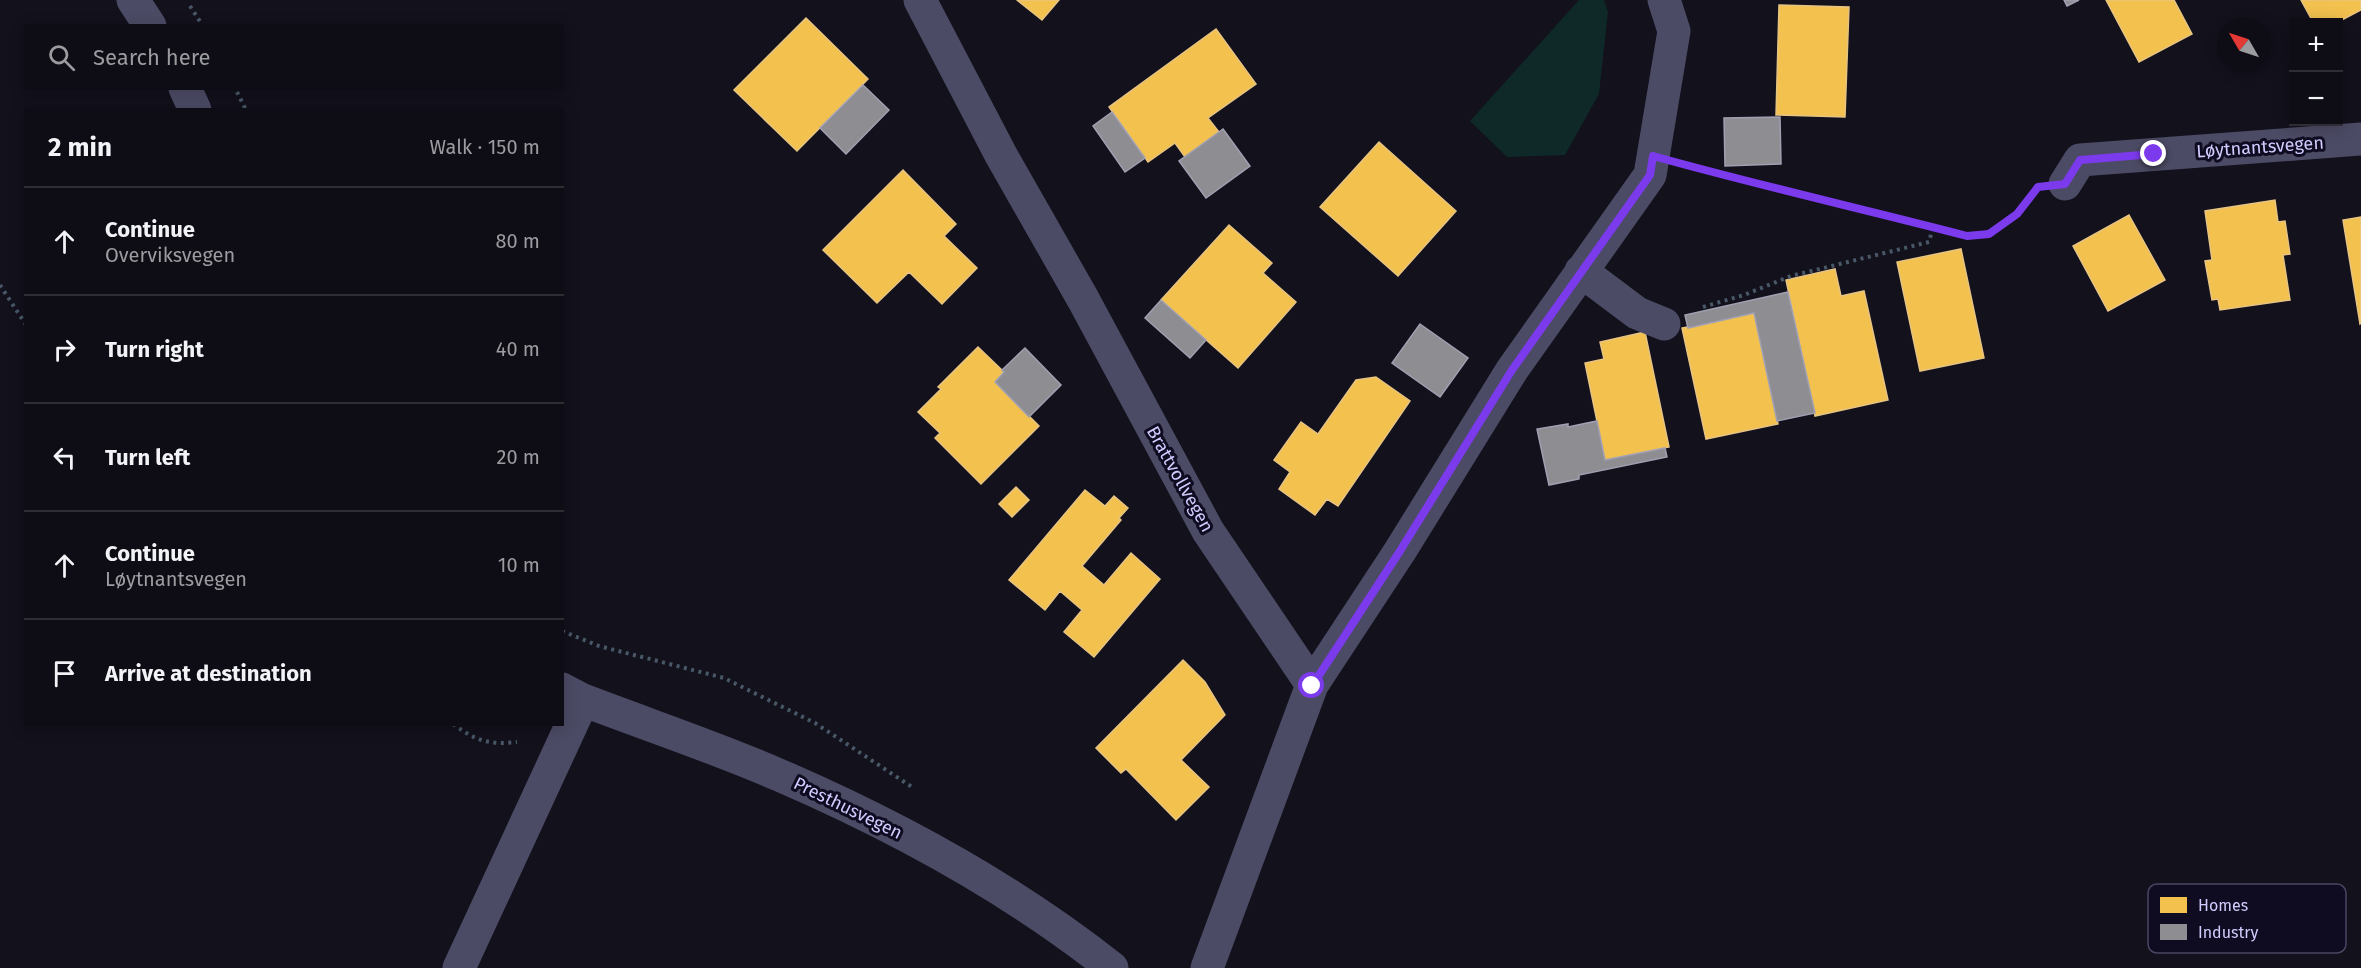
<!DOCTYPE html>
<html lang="en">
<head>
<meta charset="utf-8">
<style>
  body { margin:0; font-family:"Fira Sans",sans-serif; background:#1c1b22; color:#f1f3f6 }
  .controls { position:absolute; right:18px; top:18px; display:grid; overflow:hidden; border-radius:0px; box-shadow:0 3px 15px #0003 }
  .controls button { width:54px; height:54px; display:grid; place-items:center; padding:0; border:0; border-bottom:2px solid #2e2d34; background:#0e0d15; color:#f1f3f6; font:30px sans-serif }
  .compass { position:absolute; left:2217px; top:18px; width:54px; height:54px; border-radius:50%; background:#0e0d15; box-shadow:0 3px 15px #0003; rotate:309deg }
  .stop { position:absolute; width:18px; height:18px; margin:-14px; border:4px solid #7c3aed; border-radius:50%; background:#fff }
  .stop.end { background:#7c3aed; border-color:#fff; box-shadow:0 2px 6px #0008 }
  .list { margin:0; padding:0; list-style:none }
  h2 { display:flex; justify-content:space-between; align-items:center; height:78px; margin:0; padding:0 24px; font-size:26px }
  h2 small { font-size:20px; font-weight:400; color:#9b9ca0 }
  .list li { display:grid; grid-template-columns:39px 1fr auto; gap:18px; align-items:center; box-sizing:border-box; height:108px; padding:0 24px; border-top:2px solid #2e2d34 }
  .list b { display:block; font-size:22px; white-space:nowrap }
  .list p { margin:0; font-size:20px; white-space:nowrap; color:#9b9ca0 }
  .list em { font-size:20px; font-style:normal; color:#9b9ca0 }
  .icon { flex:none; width:33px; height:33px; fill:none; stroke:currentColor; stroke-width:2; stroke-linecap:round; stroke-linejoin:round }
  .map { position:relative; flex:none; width:2361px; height:968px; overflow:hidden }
  .search { position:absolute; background:#0e0d15; box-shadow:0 3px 15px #0003; left:24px; top:24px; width:540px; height:66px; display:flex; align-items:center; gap:15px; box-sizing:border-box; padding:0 21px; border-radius:0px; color:#9b9ca0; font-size:22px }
  .panel { position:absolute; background:#0e0d15; box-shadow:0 3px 15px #0003; left:24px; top:108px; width:540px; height:618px; border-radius:0px }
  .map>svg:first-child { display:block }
  .green { fill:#0f2828 }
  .homes { fill:#f2c14e; stroke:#e8c483; stroke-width:1.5 }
  .industry { fill:#8d8d92; stroke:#a1a0b3; stroke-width:1.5 }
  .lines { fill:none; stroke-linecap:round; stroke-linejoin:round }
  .path { stroke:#485867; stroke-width:4; stroke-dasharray:3 4.5; stroke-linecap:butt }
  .minor { stroke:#4c4b65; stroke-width:33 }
  .route { stroke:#7c3aed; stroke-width:8 }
  .labels { text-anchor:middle; stroke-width:6; stroke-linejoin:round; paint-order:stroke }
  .street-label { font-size:18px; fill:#d1ccff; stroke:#0f0c21 }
  .key { fill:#0f0c21; stroke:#494664; stroke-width:1.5 }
  .key-label { font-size:16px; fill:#d1ccff }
</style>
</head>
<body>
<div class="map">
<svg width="2361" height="968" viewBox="0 0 2361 968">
  <rect width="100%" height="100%" fill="#12111c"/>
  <path class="green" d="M 1579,0 L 1604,0 L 1608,12 L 1599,94 L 1565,155 L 1507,157 L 1470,121 Z"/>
  <path class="homes" d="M 1017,0 L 1059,0 L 1042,20 Z
    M 2106,0 L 2174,0 L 2192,34 L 2139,62 Z
    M 2301,0 L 2361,0 L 2361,10 L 2338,22 L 2313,22 Z
    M 1779,5 L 1849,7 L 1845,117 L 1776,115 Z
    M 806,18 L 868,79 L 797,151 L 734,90 Z
    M 1216,29 L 1256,84 L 1208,118 L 1219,132 L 1185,157 L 1175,143 L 1148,162 L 1109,107 Z
    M 1379,142 L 1456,211 L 1398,276 L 1320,207 Z
    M 903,170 L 956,224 L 944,236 L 977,268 L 942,304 L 909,272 L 877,303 L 823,250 Z
    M 2275,200 L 2278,222 L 2285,221 L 2290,254 L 2283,255 L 2290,300 L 2220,310 L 2218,299 L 2212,300 L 2205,261 L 2212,260 L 2205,211 Z
    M 2129,215 L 2165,280 L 2108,311 L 2073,246 Z
    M 2361,217 L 2361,323 L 2360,324 L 2343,220 Z
    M 1229,225 L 1272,263 L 1263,273 L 1296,302 L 1238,368 L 1161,300 Z
    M 1961,249 L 1984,358 L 1920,371 L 1897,262 Z
    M 1835,269 L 1841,296 L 1864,291 L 1888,400 L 1815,416 L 1786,280 Z
    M 1754,313 L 1778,424 L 1706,439 L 1682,328 Z
    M 1645,332 L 1669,447 L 1605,460 L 1585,363 L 1604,359 L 1600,342 Z
    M 978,347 L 1004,372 L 995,382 L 1039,426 L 981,484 L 935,438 L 940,433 L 918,412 L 941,389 L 938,387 Z
    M 1376,377 L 1410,401 L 1338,506 L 1327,499 L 1315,515 L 1279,489 L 1290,472 L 1274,460 L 1301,422 L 1318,434 L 1356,380 Z
    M 1016,487 L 1029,500 L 1012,517 L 999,504 Z
    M 1085,490 L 1105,506 L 1114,496 L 1128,508 L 1119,518 L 1121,520 L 1082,566 L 1104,585 L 1131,553 L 1160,579 L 1094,657 L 1064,632 L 1082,610 L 1060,591 L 1045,610 L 1009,580 Z
    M 1183,660 L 1205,682 L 1225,715 L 1181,760 L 1209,787 L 1176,820 L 1126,769 L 1121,773 L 1096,748 Z"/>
  <path class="industry" d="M 2064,0 L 2079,0 L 2067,6 Z
    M 863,85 L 889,110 L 846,154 L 820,128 Z
    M 1112,112 L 1145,158 L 1125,172 L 1093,126 Z
    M 1780,117 L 1781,164 L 1725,166 L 1724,118 Z
    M 1223,129 L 1250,166 L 1206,198 L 1179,161 Z
    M 1788,292 L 1815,413 L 1777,421 L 1754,313 L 1688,328 L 1685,315 Z
    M 1161,300 L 1206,340 L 1190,358 L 1145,318 Z
    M 1420,324 L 1468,358 L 1440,397 L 1392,363 Z
    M 1025,348 L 1061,385 L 1029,417 L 995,382 L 1004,372 L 1002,370 Z
    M 1597,421 L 1605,460 L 1665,448 L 1667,457 L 1579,475 L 1579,479 L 1549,485 L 1537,429 L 1568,424 L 1568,427 Z"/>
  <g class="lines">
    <path class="path" d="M 190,6 L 203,26
      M 237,92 L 246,110
      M 1695,168 L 1967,236 C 1995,233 2009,224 2027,202
      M 0,285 L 26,325
      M 1703,307 L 1744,295 L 1791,276 L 1929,242 L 1933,227
      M 562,631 L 599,646 L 724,678 L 815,723 L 912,787
      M 453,724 C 476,741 489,745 517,742"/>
    <path class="minor" d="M 133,0 L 150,26
      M 920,0 L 1001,155 L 1083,299 L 1208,531 L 1312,685 L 1207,968
      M 185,88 L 195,110
      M 2065,184 L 2080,160 L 2361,139
      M 1581,271 L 1637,313 L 1664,324
      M 1312,685 L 1400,551 L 1512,370 L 1650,175 L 1674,31 L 1664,0
      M 562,689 L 583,700 C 648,725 715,747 779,775 C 897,826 1011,888 1112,968
      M 459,968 L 583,700"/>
  </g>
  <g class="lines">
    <path class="route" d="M 1312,686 L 1400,551 L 1512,370 L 1650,175 L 1653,156 C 1757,185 1863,209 1967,236 L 1989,234 L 2017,214 L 2038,187 L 2065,184 L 2080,160 L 2154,154"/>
  </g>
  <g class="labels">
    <g class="street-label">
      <text transform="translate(2260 147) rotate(-4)" y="6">Løytnantsvegen</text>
      <text transform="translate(1180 479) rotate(61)" y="6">Brattvollvegen</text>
      <text transform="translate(848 808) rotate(26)" y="6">Presthusvegen</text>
    </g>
  </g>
  <rect x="2148" y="884" width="198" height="69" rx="9" class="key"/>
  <rect x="2160" y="897" width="27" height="16" fill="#f2c14e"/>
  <rect x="2160" y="924" width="27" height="16" fill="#8d8d92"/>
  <g class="key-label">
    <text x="2198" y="911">Homes</text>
    <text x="2198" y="938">Industry</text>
  </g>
</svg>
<div class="controls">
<button>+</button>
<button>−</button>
</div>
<svg class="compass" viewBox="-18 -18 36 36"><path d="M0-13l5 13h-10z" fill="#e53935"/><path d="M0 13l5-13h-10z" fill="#9b9ca0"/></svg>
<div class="stop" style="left:1312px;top:686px"></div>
<div class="stop end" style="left:2154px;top:154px"></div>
<div class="search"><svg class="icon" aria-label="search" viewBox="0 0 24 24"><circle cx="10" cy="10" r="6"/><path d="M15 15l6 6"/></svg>Search here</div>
<section class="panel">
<h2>2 min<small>Walk · 150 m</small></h2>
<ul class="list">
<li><svg class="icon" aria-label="ahead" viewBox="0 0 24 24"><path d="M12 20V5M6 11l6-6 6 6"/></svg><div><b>Continue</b><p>Overviksvegen</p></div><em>80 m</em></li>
<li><svg class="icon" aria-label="right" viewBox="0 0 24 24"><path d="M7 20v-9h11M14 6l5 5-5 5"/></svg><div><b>Turn right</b></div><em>40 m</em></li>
<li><svg class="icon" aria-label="left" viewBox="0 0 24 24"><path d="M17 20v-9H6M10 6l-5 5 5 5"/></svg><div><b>Turn left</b></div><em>20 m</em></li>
<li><svg class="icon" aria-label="ahead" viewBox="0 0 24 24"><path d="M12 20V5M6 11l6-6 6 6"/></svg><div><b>Continue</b><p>Løytnantsvegen</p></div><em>10 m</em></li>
<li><svg class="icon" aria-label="arrive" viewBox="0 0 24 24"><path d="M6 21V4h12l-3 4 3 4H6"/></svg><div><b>Arrive at destination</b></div></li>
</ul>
</section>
</div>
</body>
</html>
